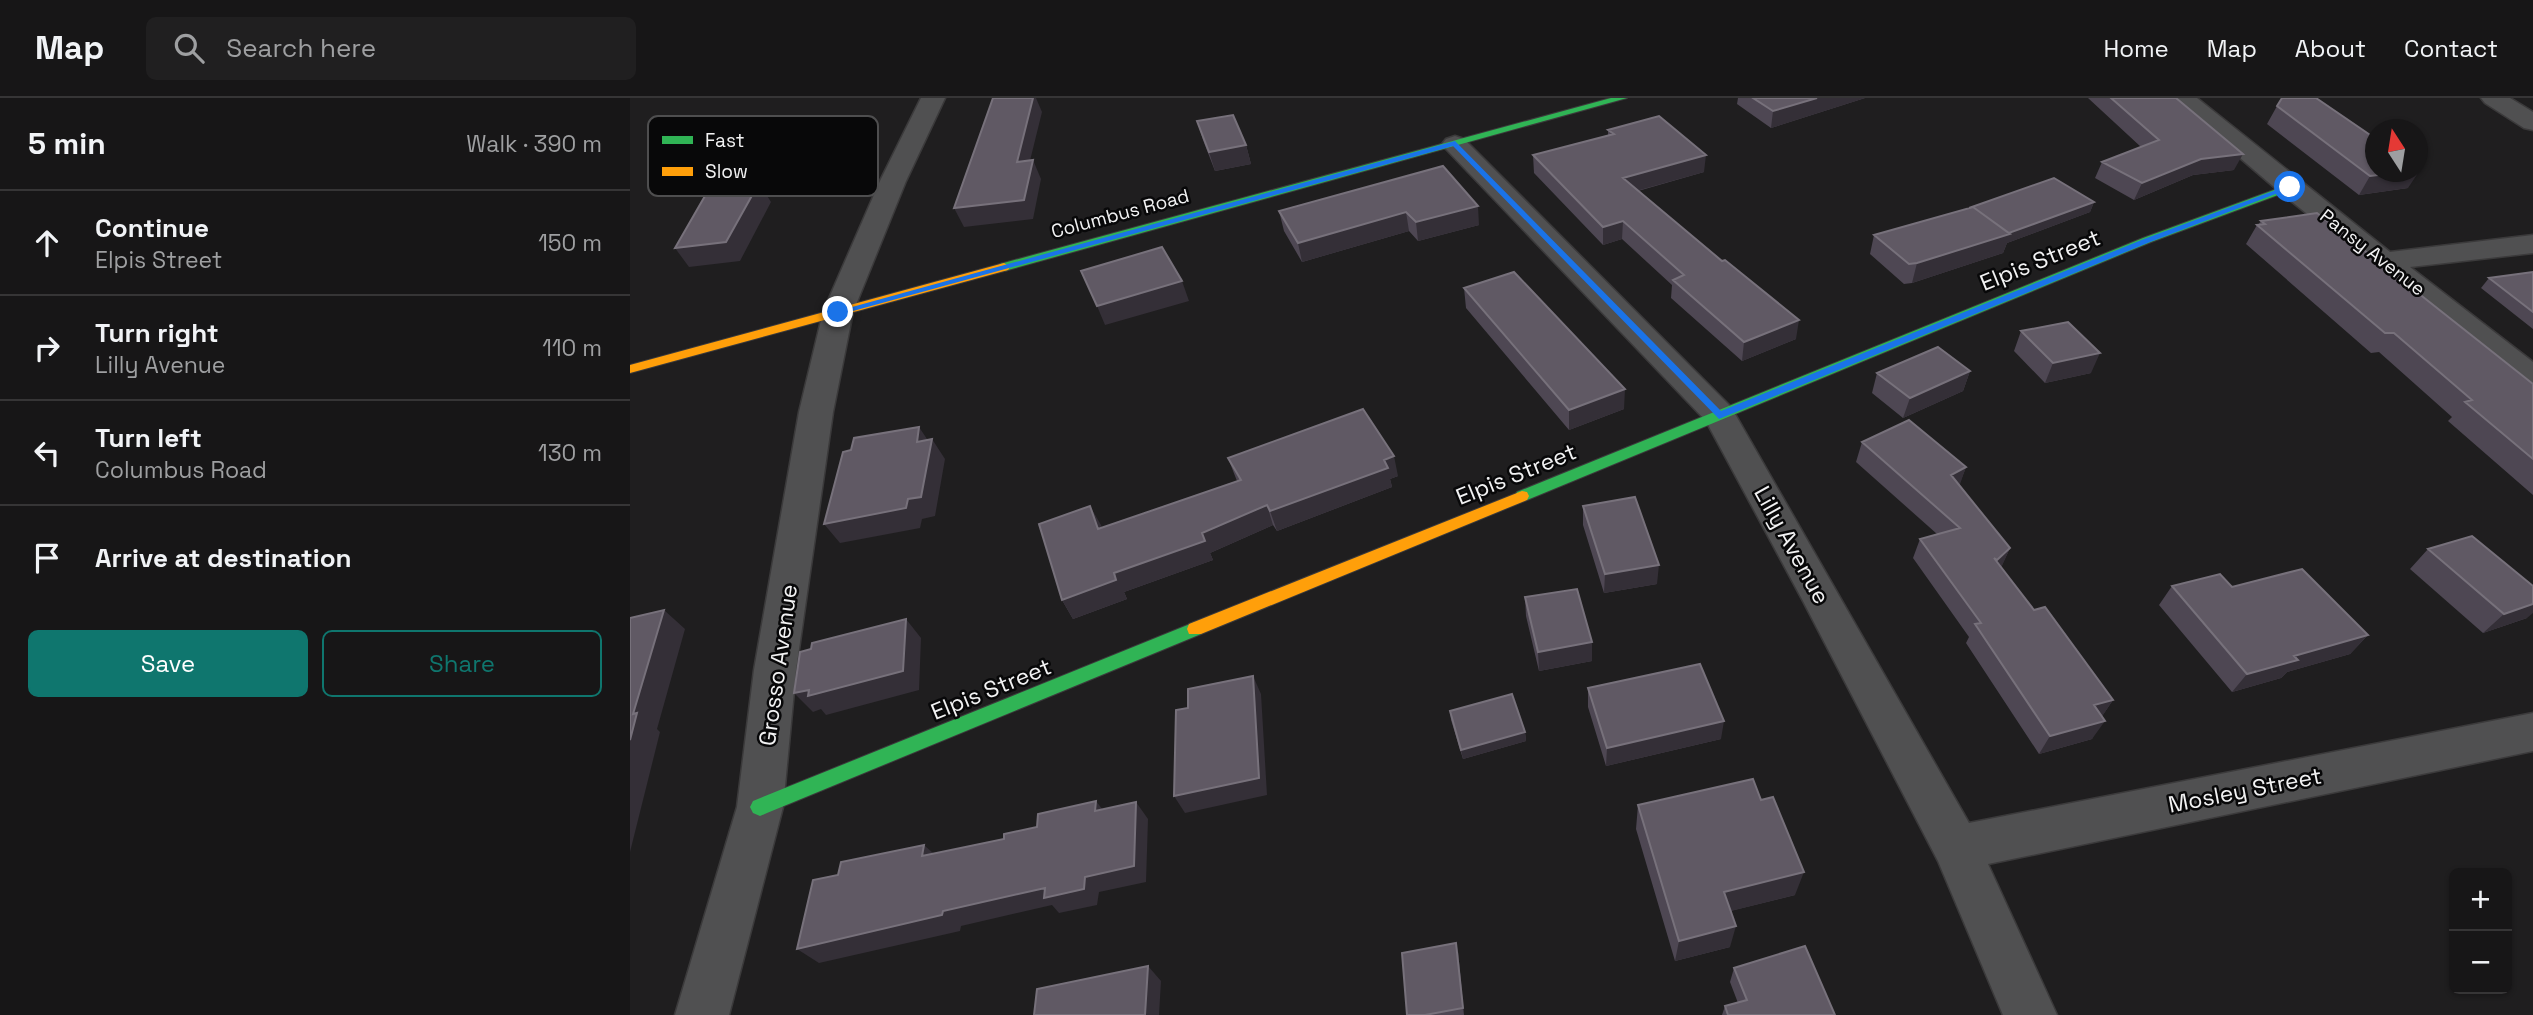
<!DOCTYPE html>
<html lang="en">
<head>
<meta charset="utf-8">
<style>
  body { margin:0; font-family:"Space Grotesk",sans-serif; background:#201f20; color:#f1f3f6 }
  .controls { position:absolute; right:21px; bottom:21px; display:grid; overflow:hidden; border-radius:10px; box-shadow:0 2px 5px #0004 }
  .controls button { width:63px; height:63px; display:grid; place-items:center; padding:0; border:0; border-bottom:2px solid #363536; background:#171617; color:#f1f3f6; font:35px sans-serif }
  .compass { position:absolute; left:1735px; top:21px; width:63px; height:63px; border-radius:50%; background:#171617; box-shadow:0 2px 5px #0004; rotate:348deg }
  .stop { position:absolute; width:21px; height:21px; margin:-16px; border:5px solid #1a73e8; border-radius:50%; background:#fff }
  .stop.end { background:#1a73e8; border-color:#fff; box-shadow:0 2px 7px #0008 }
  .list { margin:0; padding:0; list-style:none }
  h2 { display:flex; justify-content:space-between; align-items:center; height:91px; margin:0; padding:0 28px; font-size:30px }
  h2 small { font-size:23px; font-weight:400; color:#9e9fa1 }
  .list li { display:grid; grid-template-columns:46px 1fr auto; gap:21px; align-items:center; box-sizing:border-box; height:105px; padding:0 28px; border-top:2px solid #363536 }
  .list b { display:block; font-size:26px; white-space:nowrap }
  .list p { margin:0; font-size:23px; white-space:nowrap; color:#9e9fa1 }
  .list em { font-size:23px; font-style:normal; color:#9e9fa1 }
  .actions { display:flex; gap:14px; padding:21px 28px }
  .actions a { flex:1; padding:16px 0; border:2px solid #0f766e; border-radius:10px; text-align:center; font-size:24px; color:#0f766e }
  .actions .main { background:#0f766e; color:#fff }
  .icon { flex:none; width:38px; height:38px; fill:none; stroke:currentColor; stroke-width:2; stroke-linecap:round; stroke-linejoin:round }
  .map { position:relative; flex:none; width:1903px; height:917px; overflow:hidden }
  header { display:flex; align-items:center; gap:42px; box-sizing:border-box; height:98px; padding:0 35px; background:#171617; border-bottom:2px solid #363536 }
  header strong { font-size:33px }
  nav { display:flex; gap:38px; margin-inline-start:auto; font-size:24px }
  .search { width:490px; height:63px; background:#201f20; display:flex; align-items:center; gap:18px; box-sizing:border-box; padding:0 24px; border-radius:10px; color:#9e9fa1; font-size:26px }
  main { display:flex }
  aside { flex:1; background:#171617 }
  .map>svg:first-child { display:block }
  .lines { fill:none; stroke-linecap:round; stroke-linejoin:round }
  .street-casing { stroke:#3b3a3b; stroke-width:3 }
  .fast-casing { stroke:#3b3a3b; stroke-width:2 }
  .slow-casing { stroke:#3b3a3b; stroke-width:2 }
  .street { fill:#505051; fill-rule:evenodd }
  .fast { fill:#30b455; fill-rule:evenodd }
  .slow { fill:#ff9f0a; fill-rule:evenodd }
  .wall { fill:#4e4753 }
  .shaded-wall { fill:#342f37 }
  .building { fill:#605964; stroke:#77717b; stroke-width:2 }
  .route { fill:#1a73e8 }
  .labels { text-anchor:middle; stroke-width:5; stroke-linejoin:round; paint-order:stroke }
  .far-street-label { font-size:19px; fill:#f2f2f3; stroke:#080809 }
  .street-label { font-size:23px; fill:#f2f2f3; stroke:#080809 }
  .key { fill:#080809; stroke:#4e4e4f; stroke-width:2 }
  .key-label { font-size:19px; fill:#f2f2f3 }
</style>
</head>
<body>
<header>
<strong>Map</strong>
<div class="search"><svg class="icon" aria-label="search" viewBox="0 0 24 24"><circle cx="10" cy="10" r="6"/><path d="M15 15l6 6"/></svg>Search here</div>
<nav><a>Home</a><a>Map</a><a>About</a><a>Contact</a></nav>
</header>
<main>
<aside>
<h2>5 min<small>Walk · 390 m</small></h2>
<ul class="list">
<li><svg class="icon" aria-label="ahead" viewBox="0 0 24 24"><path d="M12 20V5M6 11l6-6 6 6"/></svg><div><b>Continue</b><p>Elpis Street</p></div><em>150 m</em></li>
<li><svg class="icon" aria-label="right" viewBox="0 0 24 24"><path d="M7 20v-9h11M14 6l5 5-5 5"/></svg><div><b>Turn right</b><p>Lilly Avenue</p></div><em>110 m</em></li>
<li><svg class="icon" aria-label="left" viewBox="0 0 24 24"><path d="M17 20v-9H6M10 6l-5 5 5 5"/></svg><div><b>Turn left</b><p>Columbus Road</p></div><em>130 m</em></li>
<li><svg class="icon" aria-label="arrive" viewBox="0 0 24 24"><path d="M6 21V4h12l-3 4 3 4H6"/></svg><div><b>Arrive at destination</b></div></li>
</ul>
<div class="actions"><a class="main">Save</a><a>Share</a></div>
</aside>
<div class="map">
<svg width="1903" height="917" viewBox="0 0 1903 917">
  <rect width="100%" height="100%" fill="#1f1e1f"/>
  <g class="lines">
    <defs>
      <path id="street" d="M 291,0 L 315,0 L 276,83 L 223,214 L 203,314 L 166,572 L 153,709 L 99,917 L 45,917 L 107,709 L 124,572 L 169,314 L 193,214 L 250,83 Z
        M 1540,0 L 1567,0 L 1760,154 L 1903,137 L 1903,155 L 1780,169 L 1903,264 L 1903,291 L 1891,287 L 1651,95 Z
        M 1851,0 L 1880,0 L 1903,14 L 1903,32 L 1894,30 L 1855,5 Z
        M 825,38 L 834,41 L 1101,309 L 1339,725 L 1903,615 L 1903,653 L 1358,766 L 1427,917 L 1373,917 L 1308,763 L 1173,503 L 1076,323 L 816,51 L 812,46 L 816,41 Z"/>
      <path id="fast" d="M 981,0 L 997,0 L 378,172 L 374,173 L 368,169 L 370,166 Z
        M 1660,86 L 1665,89 L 1664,91 L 1521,144 L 897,402 L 892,403 L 885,398 L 887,394 L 1513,140 Z
        M 565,524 L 571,526 L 573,531 L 571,536 L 137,715 L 130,718 L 123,715 L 120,709 L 123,703 Z"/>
      <path id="slow" d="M 374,165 L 380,169 L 378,172 L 0,275 L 0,267 Z
        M 892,393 L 897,394 L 899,398 L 897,402 L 571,536 L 559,536 L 557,531 L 559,526 Z"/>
    </defs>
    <use href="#street" class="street-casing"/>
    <use href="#fast" class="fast-casing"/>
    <use href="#slow" class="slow-casing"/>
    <use href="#street" class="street"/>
    <use href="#fast" class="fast"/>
    <use href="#slow" class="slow"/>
  </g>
  <path class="wall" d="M 1108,0 L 1235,0 L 1141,30 L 1107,6 Z
    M 1458,0 L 1546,0 L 1604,72 L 1563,77 L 1504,102 L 1465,80 L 1472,64 L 1511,49 Z
    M 1647,8 L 1778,90 L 1729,97 L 1637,26 Z
    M 567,23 L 616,47 L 621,66 L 585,73 L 573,42 Z
    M 978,32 L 1074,74 L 1008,93 L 1166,241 L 1112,263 L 1041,200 L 1042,187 L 992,141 L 973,147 L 904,75 L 903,57 L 978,38 Z
    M 813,68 L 849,127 L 788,143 L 779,133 L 672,164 L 654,133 L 649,113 Z
    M 1464,104 L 1460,114 L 1377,145 L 1373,155 L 1282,185 L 1274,186 L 1240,156 L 1244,137 Z
    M 1631,123 L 1903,286 L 1903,397 L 1818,323 L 1822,319 L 1749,254 L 1741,255 L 1616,146 L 1627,127 L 1628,127 Z
    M 1903,174 L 1903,231 L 1851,190 L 1859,180 Z
    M 834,190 L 994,311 L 939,332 L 836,210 Z
    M 1391,233 L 1461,275 L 1415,285 L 1384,253 Z
    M 1340,273 L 1333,293 L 1273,320 L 1242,295 L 1247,275 Z
    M 1232,344 L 1336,369 L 1329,387 L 1380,450 L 1371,469 L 1404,512 L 1483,602 L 1472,618 L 1462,641 L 1409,656 L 1336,545 L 1339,539 L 1283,460 L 1290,441 L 1307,436 L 1226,364 Z
    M 598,360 L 768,378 L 760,381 L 762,389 L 647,433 L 643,427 L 580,455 L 583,462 L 494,494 L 497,501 L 443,521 L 432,502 L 471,430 L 607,383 Z
    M 953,408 L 1027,486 L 974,495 L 953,427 Z
    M 1798,451 L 1897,520 L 1853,535 L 1780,471 Z
    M 1542,488 L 1602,489 L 1738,537 L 1720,556 L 1657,574 L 1651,580 L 1602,594 L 1529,507 Z
    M 895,499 L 962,544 L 962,563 L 909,573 L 896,518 Z
    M 958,590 L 1091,641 L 976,668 L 958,609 Z
    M 820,613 L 895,634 L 896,643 L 833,661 L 821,622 Z
    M 1008,707 L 1165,797 L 1100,813 L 1100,849 L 1045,863 L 1006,731 Z
    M 828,853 L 834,917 L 777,917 Z
    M 1104,870 L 1205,917 L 1092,917 L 1095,908 L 1108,905 L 1100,884 Z"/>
  <path class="shaded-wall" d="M 403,0 L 406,0 L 412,14 L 395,83 L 387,64 Z
    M 1187,0 L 1235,0 L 1141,30 L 1143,13 Z
    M 616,47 L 621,66 L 585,73 L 579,54 Z
    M 1613,56 L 1604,72 L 1563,77 L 1504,102 L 1512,85 L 1571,61 Z
    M 1076,57 L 1074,74 L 992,97 L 993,80 Z
    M 403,62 L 411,81 L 403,121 L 334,129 L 324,110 Z
    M 1788,72 L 1790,72 L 1778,90 L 1729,97 L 1740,78 L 1774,74 L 1788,74 Z
    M 129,85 L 141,104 L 110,163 L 59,169 L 45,150 Z
    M 1464,104 L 1460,114 L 1377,145 L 1373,155 L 1282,185 L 1287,165 L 1379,135 Z
    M 848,108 L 849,127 L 788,143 L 786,124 Z
    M 776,114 L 779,133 L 672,164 L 668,145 Z
    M 993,123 L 992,141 L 973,147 L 973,129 Z
    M 552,183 L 559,203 L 475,227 L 467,208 Z
    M 1169,222 L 1166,241 L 1112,263 L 1114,244 Z
    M 1470,255 L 1461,275 L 1415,285 L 1423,265 Z
    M 1340,273 L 1333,293 L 1273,320 L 1280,300 Z
    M 995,291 L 994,311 L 939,332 L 939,312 Z
    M 289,329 L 301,347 L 302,341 L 315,361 L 305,418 L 292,421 L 290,430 L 210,445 L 194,426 L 287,344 Z
    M 764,358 L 768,378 L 760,381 L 762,389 L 647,433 L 640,413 Z
    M 1336,369 L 1329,389 L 1321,377 Z
    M 637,407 L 643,427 L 580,455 L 583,462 L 494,494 L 497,501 L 443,521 L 432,502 L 484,475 L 572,435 Z
    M 460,408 L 471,427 L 479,450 L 468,431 Z
    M 1380,450 L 1371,470 L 1358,482 L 1367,462 Z
    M 1029,467 L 1027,486 L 974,495 L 975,476 Z
    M 1903,506 L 1903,515 L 1897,520 L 1853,535 L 1874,516 Z
    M 34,512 L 55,531 L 27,631 L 30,634 L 0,754 L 0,642 L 3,616 Z
    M 276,521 L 291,540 L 289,592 L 196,617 L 191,611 L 183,614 L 164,595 Z
    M 1738,537 L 1720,556 L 1657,574 L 1651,580 L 1602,594 L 1617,576 L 1664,558 Z
    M 962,544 L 962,563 L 909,573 L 908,554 Z
    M 623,578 L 631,596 L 637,697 L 555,715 L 544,698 Z
    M 1483,602 L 1471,620 L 1464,607 Z
    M 1094,623 L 1091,641 L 976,668 L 977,650 Z
    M 1475,623 L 1462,641 L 1409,656 L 1420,638 Z
    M 895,634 L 896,643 L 833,661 L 831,652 Z
    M 466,703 L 479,720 L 465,713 Z
    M 506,704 L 518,721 L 516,784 L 469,794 L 467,807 L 429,815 L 422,807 L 331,828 L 330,833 L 189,865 L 167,851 L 313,813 L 455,779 Z
    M 294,747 L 312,763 L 292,758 Z
    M 1174,774 L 1165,797 L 1089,816 L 1094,794 Z
    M 1106,828 L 1100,849 L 1045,863 L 1049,843 Z
    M 826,845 L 828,853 L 834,917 L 833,910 Z
    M 518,868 L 531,883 L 529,917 L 515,917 Z"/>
  <path class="building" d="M 363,0 L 403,0 L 387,64 L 403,62 L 394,102 L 324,110 Z
    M 1123,0 L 1187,0 L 1143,13 Z
    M 1481,0 L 1546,0 L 1613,56 L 1571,61 L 1512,85 L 1472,64 L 1529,42 Z
    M 1652,0 L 1686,0 L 1746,41 L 1746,74 L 1774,74 L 1740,78 L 1647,8 Z
    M 603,17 L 616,47 L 579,54 L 567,23 Z
    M 1029,18 L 1076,57 L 993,80 L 1092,163 L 1095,162 L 1169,222 L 1114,244 L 1043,182 L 1054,177 L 993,123 L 973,129 L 903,57 L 984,36 L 978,32 Z
    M 813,68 L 848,108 L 786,124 L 776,114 L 668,145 L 649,113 Z
    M 1424,80 L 1464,104 L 1379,135 L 1343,109 L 1339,110 Z
    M 129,85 L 96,144 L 45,150 L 79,91 Z
    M 1343,109 L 1380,136 L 1287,165 L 1279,166 L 1244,137 Z
    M 1687,115 L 1903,286 L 1903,361 L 1835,304 L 1842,302 L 1764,235 L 1755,235 L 1627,127 L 1635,126 L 1631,123 Z
    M 532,149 L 552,183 L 467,208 L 451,173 Z
    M 884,174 L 995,291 L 939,312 L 834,190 Z
    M 1903,174 L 1903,214 L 1859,180 Z
    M 1438,224 L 1470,255 L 1423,265 L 1391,233 Z
    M 1308,249 L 1340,273 L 1280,300 L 1247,275 Z
    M 733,311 L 764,358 L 754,362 L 758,370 L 640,413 L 637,407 L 572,435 L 575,443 L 484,475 L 486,482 L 432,502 L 409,426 L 460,408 L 468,431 L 611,382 L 598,360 Z
    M 1279,322 L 1336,369 L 1321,377 L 1380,450 L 1367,462 L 1364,460 L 1404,512 L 1415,509 L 1483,602 L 1464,607 L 1475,623 L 1420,638 L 1345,526 L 1351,525 L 1290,441 L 1330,430 L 1232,344 Z
    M 289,329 L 287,344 L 302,341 L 291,399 L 278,401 L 276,410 L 194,426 L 213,354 L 221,352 L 224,340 Z
    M 1005,399 L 1029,467 L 975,476 L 953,408 Z
    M 1842,438 L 1903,488 L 1903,506 L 1874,516 L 1798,451 Z
    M 1672,471 L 1738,537 L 1664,558 L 1668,562 L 1617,576 L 1542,488 L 1590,476 L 1602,489 Z
    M 947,491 L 962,544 L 908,554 L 895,499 Z
    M 34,512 L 3,616 L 7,615 L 0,642 L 0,520 Z
    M 276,521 L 273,573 L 178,598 L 179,592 L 164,595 L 170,554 L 181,551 L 182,545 Z
    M 1070,566 L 1094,623 L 977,650 L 958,590 Z
    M 623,578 L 629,680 L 544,698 L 546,612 L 558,610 L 558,591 Z
    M 882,596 L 895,634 L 831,652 L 820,613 Z
    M 1123,681 L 1131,702 L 1143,699 L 1174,774 L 1094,794 L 1106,828 L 1049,843 L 1008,707 Z
    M 466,703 L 465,713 L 506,704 L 504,768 L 455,779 L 454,791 L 414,800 L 415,790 L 313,813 L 312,817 L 167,851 L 183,782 L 208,777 L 211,764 L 294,747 L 292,758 L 374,741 L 374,736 L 407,729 L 408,716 Z
    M 826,845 L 833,910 L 795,917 L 777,917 L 772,855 Z
    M 1175,848 L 1205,917 L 1098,917 L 1095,908 L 1117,902 L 1104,870 Z
    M 518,868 L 515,917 L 404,917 L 407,891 Z"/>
  <path class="route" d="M 825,43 L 1091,313 L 1514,141 L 1657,88 L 1664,89 L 1520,144 L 1089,321 L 823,48 L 212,216 L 204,214 Z"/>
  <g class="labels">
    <g class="far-street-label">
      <text transform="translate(490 115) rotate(-15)" y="7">Columbus Road</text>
      <text transform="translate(1743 154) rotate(38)" y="7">Pansy Avenue</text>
    </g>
    <g class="street-label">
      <text transform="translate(1410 162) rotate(-22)" y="8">Elpis Street</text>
      <text transform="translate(886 376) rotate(-22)" y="8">Elpis Street</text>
      <text transform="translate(1162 447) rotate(61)" y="8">Lilly Avenue</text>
      <text transform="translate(148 567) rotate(-82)" y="8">Grosso Avenue</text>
      <text transform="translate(361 591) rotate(-22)" y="8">Elpis Street</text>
      <text transform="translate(1615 692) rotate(-11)" y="8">Mosley Street</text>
    </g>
  </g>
  <rect x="18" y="18" width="230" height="80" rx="10" class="key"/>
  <rect x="32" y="38" width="31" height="8" fill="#30b455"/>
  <rect x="32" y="69" width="31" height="9" fill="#ff9f0a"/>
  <g class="key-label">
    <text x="75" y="49">Fast</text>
    <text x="75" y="80">Slow</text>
  </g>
</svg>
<div class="controls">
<button>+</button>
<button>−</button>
</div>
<svg class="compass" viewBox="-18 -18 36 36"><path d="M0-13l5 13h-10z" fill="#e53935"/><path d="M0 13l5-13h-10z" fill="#9e9fa1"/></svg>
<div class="stop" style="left:1660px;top:89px"></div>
<div class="stop end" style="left:208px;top:214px"></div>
</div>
</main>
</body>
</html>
